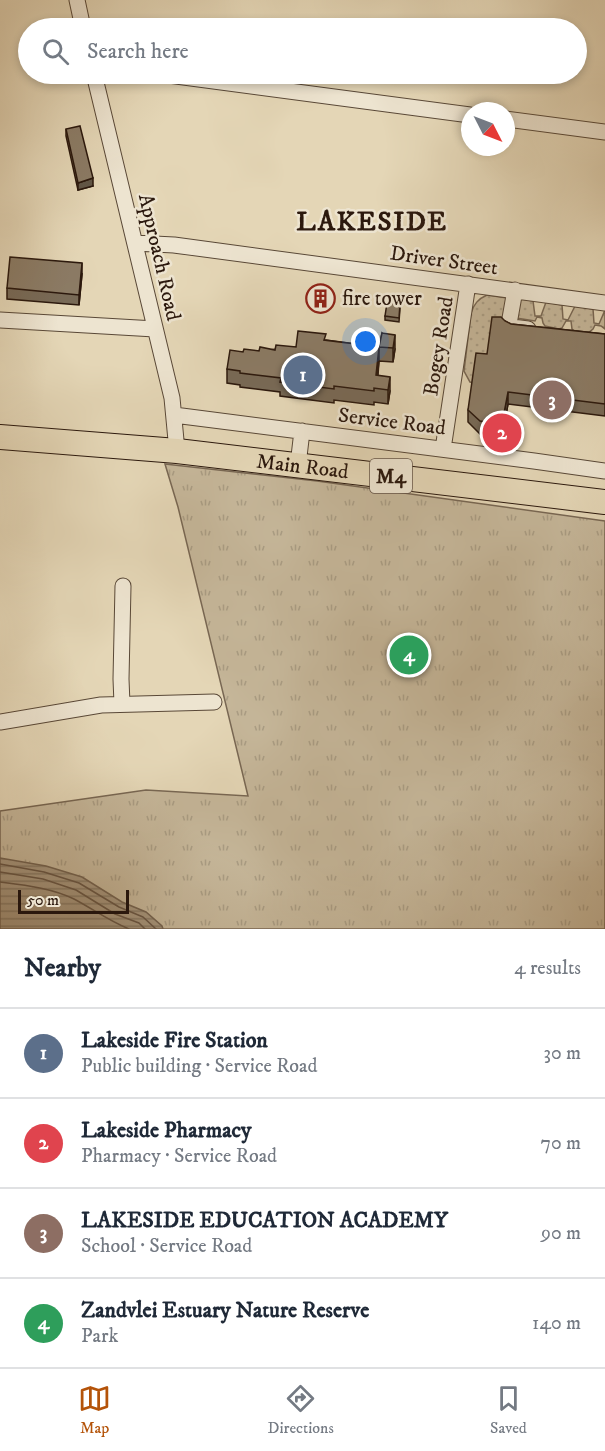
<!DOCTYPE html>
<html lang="en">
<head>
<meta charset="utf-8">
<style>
  body { margin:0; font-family:"IM FELL DW Pica",serif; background:#f6f6f7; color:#1f2937 }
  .compass { position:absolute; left:461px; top:102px; width:54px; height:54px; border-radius:50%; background:#fff; box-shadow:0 3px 9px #0003; rotate:132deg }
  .scale { position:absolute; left:18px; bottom:15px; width:111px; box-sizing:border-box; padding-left:6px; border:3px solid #2b180d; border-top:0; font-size:16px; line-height:21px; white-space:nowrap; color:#2b180d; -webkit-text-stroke:4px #ede4d0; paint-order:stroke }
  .you { position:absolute; left:366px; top:342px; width:21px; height:21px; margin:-15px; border:4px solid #fff; border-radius:50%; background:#1a73e8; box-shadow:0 0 0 9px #1a73e833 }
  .badge { display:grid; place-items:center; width:39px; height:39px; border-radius:50%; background:#b45309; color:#fff; font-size:20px; font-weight:700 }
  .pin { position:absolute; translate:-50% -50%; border:3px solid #fff; box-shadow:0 2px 6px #0006 }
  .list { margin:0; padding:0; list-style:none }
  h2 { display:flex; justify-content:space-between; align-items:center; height:78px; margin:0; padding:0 24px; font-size:26px }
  h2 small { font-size:20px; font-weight:400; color:#747a83 }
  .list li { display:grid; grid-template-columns:39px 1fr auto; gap:18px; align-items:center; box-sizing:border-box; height:90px; padding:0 24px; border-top:2px solid #e0e1e3 }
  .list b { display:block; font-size:22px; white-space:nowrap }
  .list p { margin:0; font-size:20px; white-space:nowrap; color:#747a83 }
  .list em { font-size:20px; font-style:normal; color:#747a83 }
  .icon { flex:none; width:33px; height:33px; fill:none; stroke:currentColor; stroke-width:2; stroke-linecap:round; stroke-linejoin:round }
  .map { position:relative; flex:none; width:605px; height:929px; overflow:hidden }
  .search { position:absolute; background:#fff; box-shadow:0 3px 9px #0003; left:18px; right:18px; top:18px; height:66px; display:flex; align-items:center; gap:15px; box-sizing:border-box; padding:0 21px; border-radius:33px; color:#747a83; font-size:22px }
  .sheet { height:438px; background:#fff }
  nav { display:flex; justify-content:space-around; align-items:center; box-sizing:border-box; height:84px; border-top:2px solid #e0e1e3; background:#fff; font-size:16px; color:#747a83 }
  nav a { display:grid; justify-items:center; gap:3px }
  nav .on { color:#b45309 }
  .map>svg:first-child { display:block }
  .grass { fill:url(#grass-dots); stroke:#786753; stroke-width:1.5 }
  .park { fill:url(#park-tufts); stroke:#786753; stroke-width:1.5 }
  .water { fill:url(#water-rules); stroke:#746350; stroke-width:1.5 }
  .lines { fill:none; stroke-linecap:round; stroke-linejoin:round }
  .shore { stroke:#685645; stroke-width:1.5 }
  .minor-casing { stroke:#594837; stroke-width:17 }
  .primary-casing { stroke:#2b180d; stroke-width:26 }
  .minor { stroke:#ede4d0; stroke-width:15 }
  .primary { stroke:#e4d6b6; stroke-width:24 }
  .wall { fill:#786a57; stroke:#2b180d; stroke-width:1.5 }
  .shaded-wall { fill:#615647; stroke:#2b180d; stroke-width:1.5 }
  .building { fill:#8b7b65; stroke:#2b180d; stroke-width:1.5 }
  .labels { text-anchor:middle; stroke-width:5; stroke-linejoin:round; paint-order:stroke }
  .shield { fill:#ede4d0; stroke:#655548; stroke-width:1.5 }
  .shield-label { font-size:20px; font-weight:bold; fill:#2b180d }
  .street-label { font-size:21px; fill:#2b180d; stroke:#ede4d0 }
  .poi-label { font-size:21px; fill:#2b180d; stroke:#ede4d0; text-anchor:start }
  .district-label { font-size:27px; font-weight:bold; letter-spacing:1.5px; fill:#2b180d; stroke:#ede4d0 }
</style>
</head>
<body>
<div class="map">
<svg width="605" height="929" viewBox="0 0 605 929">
  <defs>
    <pattern id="grass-dots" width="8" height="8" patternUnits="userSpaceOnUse" patternTransform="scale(1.5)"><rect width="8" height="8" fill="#c5b699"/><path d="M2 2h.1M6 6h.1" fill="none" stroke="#a99c83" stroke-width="1.8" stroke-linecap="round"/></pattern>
    <pattern id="park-tufts" width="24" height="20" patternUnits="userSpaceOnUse" patternTransform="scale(1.5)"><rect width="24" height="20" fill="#c5b699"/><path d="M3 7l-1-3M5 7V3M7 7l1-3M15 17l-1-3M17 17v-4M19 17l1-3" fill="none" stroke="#a99c83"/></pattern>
    <pattern id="water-rules" width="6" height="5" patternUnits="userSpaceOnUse" patternTransform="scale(1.5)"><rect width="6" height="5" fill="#a5957d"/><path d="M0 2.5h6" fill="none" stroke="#877965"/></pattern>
  </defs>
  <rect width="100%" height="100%" fill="#e4d6b6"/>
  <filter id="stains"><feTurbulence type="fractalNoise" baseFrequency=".00333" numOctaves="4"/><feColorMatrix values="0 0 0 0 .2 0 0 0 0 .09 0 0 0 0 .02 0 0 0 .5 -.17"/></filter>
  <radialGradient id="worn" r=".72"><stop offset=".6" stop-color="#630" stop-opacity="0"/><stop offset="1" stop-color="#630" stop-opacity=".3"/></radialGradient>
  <path class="grass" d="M 487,295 L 507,298 L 507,312 L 474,383 L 470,382 L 464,371 L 471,313 C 474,304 478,299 487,295 Z
    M 517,298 L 533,301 L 535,316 L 541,316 L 546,302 L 562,305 L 563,319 L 568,320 L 575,306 L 593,309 L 594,323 L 599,324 L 605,310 L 605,329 L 601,326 L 595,325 L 593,329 L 588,333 L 575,331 L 572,329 L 571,321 L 566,321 L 562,328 L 559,329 L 545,326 L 543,323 L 542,318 L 537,317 L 535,321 L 516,318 Z"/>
  <path class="park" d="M 165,464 L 317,481 L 605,521 L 605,929 L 0,929 L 0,811 L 146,790 L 248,796 L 178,507 Z"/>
  <path class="water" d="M 0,858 L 46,866 L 82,877 L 122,902 L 146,912 L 162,926 L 163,929 L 0,929 Z"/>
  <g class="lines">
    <path class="shore" d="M 0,864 L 44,872 L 79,883 L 119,907 L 143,917 L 156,929
      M 0,872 L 43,879 L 76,890 L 115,914 L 139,923 L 145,929
      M 0,882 C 24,885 52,888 74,899 C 93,909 109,921 129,929"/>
    <defs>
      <path id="minor" d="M 77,0 L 83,28
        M 94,74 L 172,398 L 177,451
        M 161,74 L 470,115
        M 506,119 L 605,132
        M 135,243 L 174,245 L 605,303
        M 515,290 L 509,324 L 512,327 L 528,329
        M 0,320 L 155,329
        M 174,415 L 534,461 L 605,471
        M 443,449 L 468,284
        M 298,465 L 302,431
        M 122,704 L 121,679 L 123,586
        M 0,722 L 101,705 L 214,702"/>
      <g id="primary">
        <path id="s1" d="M 0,437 L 177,451 L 605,502"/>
      </g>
    </defs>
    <use href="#minor" class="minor-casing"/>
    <use href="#primary" class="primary-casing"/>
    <use href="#minor" class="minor"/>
    <use href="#primary" class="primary"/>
  </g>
  <path class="wall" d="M 66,129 L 93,186 L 78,190 L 66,136 Z
    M 82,274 L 79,305 L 7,299 L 7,288 Z
    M 400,308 L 399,322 L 385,320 L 385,316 Z
    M 505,321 L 511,324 L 605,334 L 605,416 L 508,404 L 502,436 L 480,434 L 468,422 L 468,410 L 487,354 Z
    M 382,333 L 395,349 L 393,362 L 379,361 L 378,375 L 390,391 L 388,404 L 374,402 L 374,405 L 334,400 L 334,403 L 280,396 L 280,392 L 240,387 L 240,385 L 227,383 L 227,369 L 243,352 L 259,351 L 296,347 L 326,340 L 379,347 Z"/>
  <path class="shaded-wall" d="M 93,178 L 93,186 L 78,190 L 78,183 Z
    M 82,263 L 82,274 L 79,305 L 79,295 Z
    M 395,335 L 395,349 L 393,362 L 393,348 Z
    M 379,347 L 379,361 L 376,389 L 376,375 Z
    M 390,377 L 390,391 L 388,404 L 388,390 Z
    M 508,392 L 508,404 L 502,436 L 502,424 Z"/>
  <path class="building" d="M 80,126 L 93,178 L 78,183 L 66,129 Z
    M 10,257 L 82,263 L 79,295 L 7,288 Z
    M 387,303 L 400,304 L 399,318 L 385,316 Z
    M 492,317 L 501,317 L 505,321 L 511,324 L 605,334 L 605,404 L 508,392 L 502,424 L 480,421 L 468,410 L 476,353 L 487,354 Z
    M 298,331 L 326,334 L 324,340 L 379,347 L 382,333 L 395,335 L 393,348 L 379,347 L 376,375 L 390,377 L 388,390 L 374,388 L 374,391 L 334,386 L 334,389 L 280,382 L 281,378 L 240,373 L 240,371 L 227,369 L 230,350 L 243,352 L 244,349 L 259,351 L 260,347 L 275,350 L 276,345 L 296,347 Z"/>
  <defs>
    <symbol id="building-ring" viewBox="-11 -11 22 22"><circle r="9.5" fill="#ede4d0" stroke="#8f2418" stroke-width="1.5"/><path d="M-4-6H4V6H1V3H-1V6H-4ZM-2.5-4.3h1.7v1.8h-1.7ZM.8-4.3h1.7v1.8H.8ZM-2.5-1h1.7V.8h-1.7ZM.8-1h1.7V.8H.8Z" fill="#8f2418"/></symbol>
  </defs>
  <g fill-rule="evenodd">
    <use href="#building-ring" x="304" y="282" width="33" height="33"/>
  </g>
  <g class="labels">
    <rect class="shield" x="370" y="459" width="42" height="34" rx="4.5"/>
    <g class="shield-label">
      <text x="391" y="483">M4</text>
    </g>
    <g class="street-label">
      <text transform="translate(160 257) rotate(77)" y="7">Approach Road</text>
      <text transform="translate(444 260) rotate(8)" y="7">Driver Street</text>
      <text transform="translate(438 346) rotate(-81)" y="7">Bogey Road</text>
      <text transform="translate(392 421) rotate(7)" y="7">Service Road</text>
      <text dy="7" stroke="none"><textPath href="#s1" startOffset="304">Main Road</textPath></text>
    </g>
    <g class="poi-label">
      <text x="342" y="305">fire tower</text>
    </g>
    <g class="district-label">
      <text x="372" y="230">LAKESIDE</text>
    </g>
  </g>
  <rect width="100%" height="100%" filter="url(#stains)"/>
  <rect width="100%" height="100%" fill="url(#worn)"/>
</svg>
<svg class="compass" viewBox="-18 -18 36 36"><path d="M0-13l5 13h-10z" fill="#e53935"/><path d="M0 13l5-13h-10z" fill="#747a83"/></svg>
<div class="scale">50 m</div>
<div class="you"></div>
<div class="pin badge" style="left:303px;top:375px;background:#5c6f8a">1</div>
<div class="pin badge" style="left:502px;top:433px;background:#e0444e">2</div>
<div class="pin badge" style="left:552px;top:400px;background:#8d6e63">3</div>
<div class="pin badge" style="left:409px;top:655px;background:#2e9e5b">4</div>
<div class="search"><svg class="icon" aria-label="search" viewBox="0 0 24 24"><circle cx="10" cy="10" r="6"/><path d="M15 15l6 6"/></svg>Search here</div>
</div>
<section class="sheet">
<h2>Nearby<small>4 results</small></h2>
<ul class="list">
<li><span class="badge" style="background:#5c6f8a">1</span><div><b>Lakeside Fire Station</b><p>Public building · Service Road</p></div><em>30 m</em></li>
<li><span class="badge" style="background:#e0444e">2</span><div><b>Lakeside Pharmacy</b><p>Pharmacy · Service Road</p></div><em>70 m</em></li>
<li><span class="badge" style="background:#8d6e63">3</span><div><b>LAKESIDE EDUCATION ACADEMY</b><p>School · Service Road</p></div><em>90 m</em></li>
<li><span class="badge" style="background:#2e9e5b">4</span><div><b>Zandvlei Estuary Nature Reserve</b><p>Park</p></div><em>140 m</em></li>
</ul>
</section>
<nav>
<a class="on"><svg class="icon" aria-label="map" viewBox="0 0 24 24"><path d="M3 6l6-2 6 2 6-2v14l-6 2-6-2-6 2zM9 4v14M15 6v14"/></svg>Map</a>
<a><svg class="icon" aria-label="directions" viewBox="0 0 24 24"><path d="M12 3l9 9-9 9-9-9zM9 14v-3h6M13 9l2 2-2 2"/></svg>Directions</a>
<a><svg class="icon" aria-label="saved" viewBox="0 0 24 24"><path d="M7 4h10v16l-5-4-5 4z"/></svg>Saved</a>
</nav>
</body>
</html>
